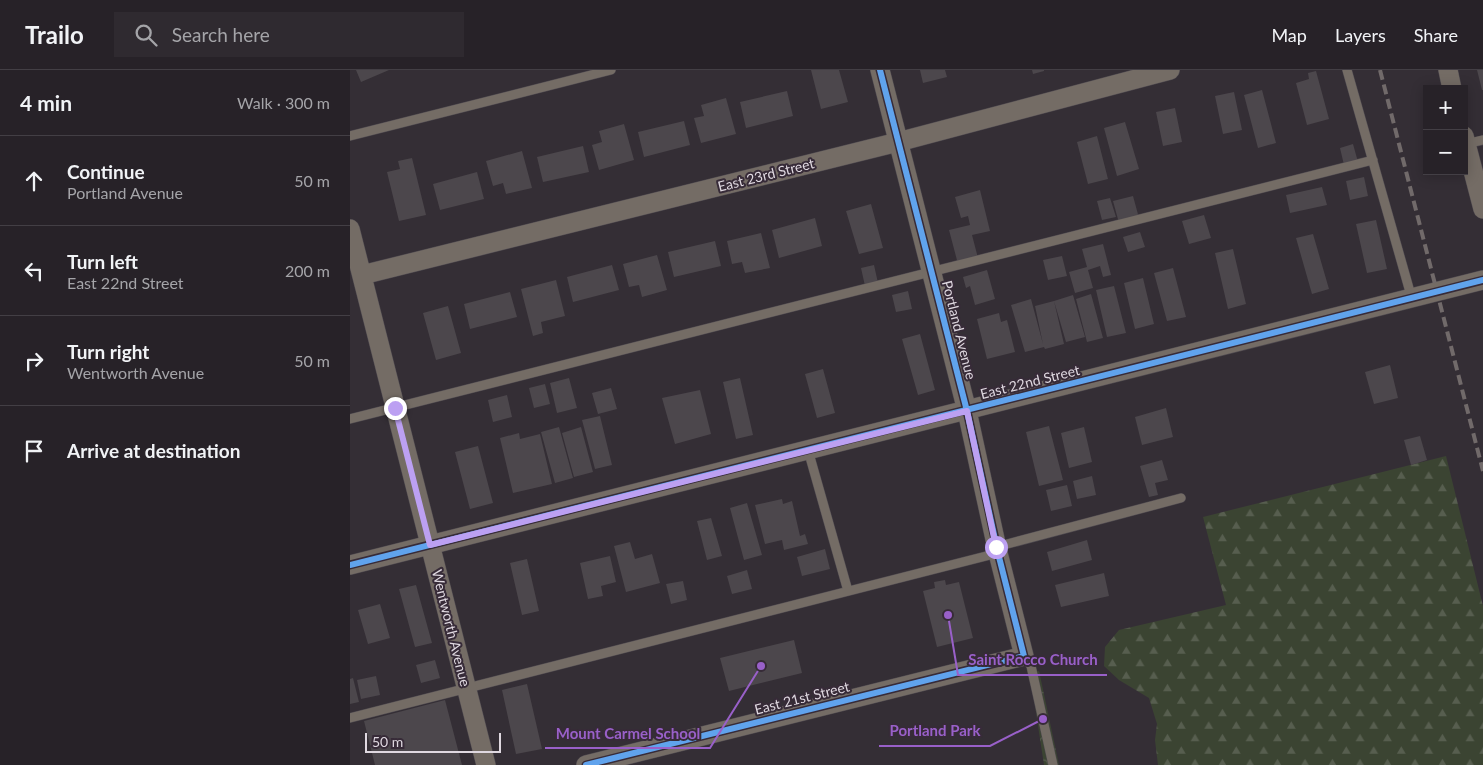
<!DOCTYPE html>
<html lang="en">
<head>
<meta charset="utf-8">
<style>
  body { margin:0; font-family:Lato,sans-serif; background:#2f2a30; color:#f1f3f6 }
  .controls { position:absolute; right:15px; top:15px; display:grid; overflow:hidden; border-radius:0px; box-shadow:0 2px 12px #0003 }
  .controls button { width:45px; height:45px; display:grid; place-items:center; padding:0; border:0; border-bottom:1px solid #433f45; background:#272228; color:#f1f3f6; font:25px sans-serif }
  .scale { position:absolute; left:15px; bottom:12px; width:136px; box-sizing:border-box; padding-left:5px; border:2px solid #dfd8e0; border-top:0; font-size:14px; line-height:18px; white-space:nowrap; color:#dfd8e0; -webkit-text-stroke:4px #372b38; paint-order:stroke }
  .stop { position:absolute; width:15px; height:15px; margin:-11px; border:4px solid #bca0f2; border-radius:50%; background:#fff }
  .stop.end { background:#bca0f2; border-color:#fff; box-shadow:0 1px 5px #0008 }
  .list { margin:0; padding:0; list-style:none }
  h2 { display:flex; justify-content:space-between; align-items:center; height:65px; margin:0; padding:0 20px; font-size:21px }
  h2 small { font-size:16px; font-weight:400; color:#a4a4a8 }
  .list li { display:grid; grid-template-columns:32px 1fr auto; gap:15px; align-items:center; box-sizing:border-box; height:90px; padding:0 20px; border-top:1px solid #433f45 }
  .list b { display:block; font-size:19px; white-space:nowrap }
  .list p { margin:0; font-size:16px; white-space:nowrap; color:#a4a4a8 }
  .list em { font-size:16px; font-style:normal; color:#a4a4a8 }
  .icon { flex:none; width:28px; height:28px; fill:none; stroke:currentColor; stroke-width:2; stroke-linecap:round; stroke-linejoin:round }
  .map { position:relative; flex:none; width:1133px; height:695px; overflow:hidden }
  header { display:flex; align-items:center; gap:30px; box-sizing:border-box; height:70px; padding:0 25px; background:#272228; border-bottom:1px solid #433f45 }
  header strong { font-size:24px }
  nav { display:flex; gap:28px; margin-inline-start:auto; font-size:18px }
  .search { width:350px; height:45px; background:#2f2a30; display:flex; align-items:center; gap:12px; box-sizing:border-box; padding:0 18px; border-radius:0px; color:#a4a4a8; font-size:19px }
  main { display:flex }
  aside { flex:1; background:#272228 }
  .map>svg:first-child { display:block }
  .forest { fill:url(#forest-firs) }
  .park { fill:url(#park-crowns) }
  .building { fill:#4c474c }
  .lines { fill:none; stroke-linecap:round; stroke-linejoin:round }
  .lane-casing { stroke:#4f4a50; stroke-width:10 }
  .street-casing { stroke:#4f4a50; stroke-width:20 }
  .lane { stroke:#746c65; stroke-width:9 }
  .street { stroke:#746c65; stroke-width:19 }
  .rail { stroke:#716a6a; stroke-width:4; stroke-dasharray:10 5; stroke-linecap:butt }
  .cycleway-casing { stroke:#372b38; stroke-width:9 }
  .cycleway { stroke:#60a3ed; stroke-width:6 }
  .route { stroke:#bca0f2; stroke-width:6 }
  .labels { text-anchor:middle; stroke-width:4; stroke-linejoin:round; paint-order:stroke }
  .street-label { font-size:14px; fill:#dfd8e0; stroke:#372b38 }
  .leader { fill:none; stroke:#9960c9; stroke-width:2 }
  .callout-dot { fill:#9960c9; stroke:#372b38; stroke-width:2 }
  .callout-label { font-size:15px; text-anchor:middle; font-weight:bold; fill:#9960c9; stroke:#372b38; stroke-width:4; stroke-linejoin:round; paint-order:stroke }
</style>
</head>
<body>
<header>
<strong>Trailo</strong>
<div class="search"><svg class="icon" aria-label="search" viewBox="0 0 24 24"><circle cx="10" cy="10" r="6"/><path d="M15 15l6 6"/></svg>Search here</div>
<nav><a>Map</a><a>Layers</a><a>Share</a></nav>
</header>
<main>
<aside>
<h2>4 min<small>Walk · 300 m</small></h2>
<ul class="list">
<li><svg class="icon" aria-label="ahead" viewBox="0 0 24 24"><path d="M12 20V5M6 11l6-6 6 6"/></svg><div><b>Continue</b><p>Portland Avenue</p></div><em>50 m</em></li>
<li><svg class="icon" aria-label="left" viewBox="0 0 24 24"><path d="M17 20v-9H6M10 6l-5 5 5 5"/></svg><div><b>Turn left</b><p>East 22nd Street</p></div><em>200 m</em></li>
<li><svg class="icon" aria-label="right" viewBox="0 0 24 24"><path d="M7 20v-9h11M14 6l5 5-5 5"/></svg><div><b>Turn right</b><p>Wentworth Avenue</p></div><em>50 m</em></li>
<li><svg class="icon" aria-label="arrive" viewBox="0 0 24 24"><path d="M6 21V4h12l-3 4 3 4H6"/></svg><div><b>Arrive at destination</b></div></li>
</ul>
</aside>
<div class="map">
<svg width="1133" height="695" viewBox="0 0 1133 695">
  <defs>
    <pattern id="forest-firs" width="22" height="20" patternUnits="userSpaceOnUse" patternTransform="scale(1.25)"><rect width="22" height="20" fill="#3b4432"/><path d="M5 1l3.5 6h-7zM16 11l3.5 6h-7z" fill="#575e4f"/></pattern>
    <pattern id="park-crowns" width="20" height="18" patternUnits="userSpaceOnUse" patternTransform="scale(1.25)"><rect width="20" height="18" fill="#3b4432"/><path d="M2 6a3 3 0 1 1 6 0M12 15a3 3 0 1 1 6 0" fill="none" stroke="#575e4f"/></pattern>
  </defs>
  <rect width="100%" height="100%" fill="#342e35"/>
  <path class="forest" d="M 1096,386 L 1133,536 L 1133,695 L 808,695 L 805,670 L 807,654 L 799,628 L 769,610 L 754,596 L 755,577 L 769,560 L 876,535 L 853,447 Z"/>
  <path class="park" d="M 689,601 L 709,695 L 694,695 L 680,603 Z"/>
  <path class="building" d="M 6,0 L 39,0 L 11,12 Z
    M 461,0 L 489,0 L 498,32 L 471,39 Z
    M 570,0 L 595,0 L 597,7 L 573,13 Z
    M 682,0 L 694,0 L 694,1 L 683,4 Z
    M 1127,0 L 1133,0 L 1133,20 L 1132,20 Z
    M 966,1 L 979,49 L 957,55 L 946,13 L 959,9 L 958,3 Z
    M 912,20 L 926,73 L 908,78 L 894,25 Z
    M 437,21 L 443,46 L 396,58 L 390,32 Z
    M 884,22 L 892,60 L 873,64 L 865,26 Z
    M 376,28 L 386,64 L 351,73 L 344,48 L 354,46 L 351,35 Z
    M 825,38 L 832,72 L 813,76 L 806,42 Z
    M 334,51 L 340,75 L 294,87 L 288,62 Z
    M 775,52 L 789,99 L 767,106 L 754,58 Z
    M 274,54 L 284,90 L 249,100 L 242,75 L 252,72 L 249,61 Z
    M 747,66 L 758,109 L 738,114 L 727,72 Z
    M 1003,74 L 1008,92 L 994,95 L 990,78 Z
    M 233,76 L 239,102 L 193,112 L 187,87 Z
    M 172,81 L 182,118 L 156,124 L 153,113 L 143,116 L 136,91 Z
    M 62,88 L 76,145 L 49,151 L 37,102 L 50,99 L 48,91 Z
    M 127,102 L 134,129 L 90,140 L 83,114 Z
    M 1014,107 L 1018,126 L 1000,130 L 996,111 Z
    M 972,117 L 977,135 L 940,143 L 936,125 Z
    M 630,120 L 640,161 L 622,165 L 628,188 L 608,194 L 599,160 L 620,155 L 618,146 L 611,148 L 605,127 Z
    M 783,126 L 789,148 L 769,153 L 763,131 Z
    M 760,128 L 766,147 L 752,150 L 747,131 Z
    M 521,134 L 533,178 L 509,184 L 496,141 Z
    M 854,145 L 861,168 L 839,174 L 832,151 Z
    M 465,148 L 472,176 L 429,188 L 422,160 Z
    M 1026,150 L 1037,199 L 1017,203 L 1006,154 Z
    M 790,162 L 795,177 L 778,182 L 773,167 Z
    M 411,163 L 420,198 L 395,203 L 392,192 L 382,194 L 377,171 Z
    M 963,164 L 979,219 L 962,224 L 946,168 Z
    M 365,171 L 371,196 L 324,207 L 318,182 Z
    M 753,174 L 761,205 L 753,207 L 750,196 L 738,200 L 743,218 L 725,223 L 719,202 L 737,197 L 732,179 Z
    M 883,179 L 896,234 L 878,239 L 865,183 Z
    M 307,185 L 317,220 L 292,227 L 289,215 L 279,217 L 273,194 Z
    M 712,186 L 717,206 L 698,210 L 693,190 Z
    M 262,195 L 269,220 L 223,232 L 217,207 Z
    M 524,195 L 528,213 L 515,216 L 511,198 Z
    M 823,198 L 836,247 L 817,251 L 804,203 Z
    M 637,200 L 645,229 L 625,235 L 620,216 L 616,218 L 613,207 Z
    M 793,208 L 804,254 L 785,259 L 774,213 Z
    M 206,210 L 215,246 L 191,252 L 193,263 L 183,266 L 171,219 Z
    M 764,216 L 776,263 L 757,267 L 746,220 Z
    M 558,221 L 562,239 L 546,242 L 542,225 Z
    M 160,222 L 167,247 L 120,259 L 114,234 Z
    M 741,224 L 753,268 L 737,272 L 726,229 Z
    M 723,225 L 735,267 L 716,272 L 704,231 Z
    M 681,229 L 693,274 L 685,236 L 704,231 L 714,274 L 695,279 L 694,277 L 675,282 L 661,235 Z
    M 98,236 L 111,283 L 86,290 L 73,243 Z
    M 649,243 L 651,252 L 657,250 L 665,282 L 637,289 L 627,249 Z
    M 570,264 L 585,320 L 568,325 L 552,269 Z
    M 1040,295 L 1048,328 L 1024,334 L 1015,302 Z
    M 473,299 L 485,343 L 467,348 L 455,304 Z
    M 219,308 L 227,338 L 207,343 L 200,313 Z
    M 390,308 L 403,365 L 386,369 L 373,312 Z
    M 195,314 L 200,334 L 184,338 L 179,318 Z
    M 261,318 L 267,339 L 248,344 L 242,323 Z
    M 350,320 L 361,364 L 325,374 L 312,328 Z
    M 157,325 L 162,347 L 143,352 L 138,330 Z
    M 816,338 L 823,367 L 792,375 L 785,347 Z
    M 250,346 L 262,395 L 245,399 L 232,350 Z
    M 699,356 L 713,410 L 689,416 L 676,362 Z
    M 209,357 L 223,408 L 205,413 L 191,362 Z
    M 231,357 L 243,402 L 224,407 L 212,363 Z
    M 734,357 L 742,392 L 719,398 L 711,363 Z
    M 169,363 L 170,369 L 190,364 L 202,414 L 163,423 L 150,368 Z
    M 1070,366 L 1077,390 L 1061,395 L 1054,370 Z
    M 128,376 L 143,433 L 120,439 L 105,382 Z
    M 812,390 L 818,410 L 805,413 L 808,425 L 799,427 L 790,396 Z
    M 742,406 L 746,425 L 727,429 L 723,411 Z
    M 717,415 L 722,436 L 701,441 L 696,420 Z
    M 432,429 L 433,434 L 442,431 L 450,466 L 455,464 L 458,474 L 434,480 L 432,470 L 415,474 L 405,435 Z
    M 397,433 L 412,485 L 394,490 L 380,438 Z
    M 361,448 L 372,486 L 357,490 L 347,451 Z
    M 737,470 L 742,490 L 702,501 L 697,482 Z
    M 280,472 L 285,489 L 302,484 L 310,513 L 276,522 L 264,476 Z
    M 475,479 L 480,499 L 452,506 L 447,487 Z
    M 260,486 L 266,512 L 251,516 L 253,526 L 238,529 L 230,493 Z
    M 177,489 L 189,541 L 172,545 L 160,493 Z
    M 397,500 L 402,519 L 382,524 L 377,506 Z
    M 754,503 L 759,526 L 711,537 L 705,515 Z
    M 595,510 L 596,515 L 609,512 L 623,568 L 587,577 L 573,521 L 585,518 L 584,512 Z
    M 333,511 L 337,530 L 321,534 L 316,514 Z
    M 66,515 L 82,573 L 65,577 L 49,519 Z
    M 30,534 L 40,568 L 18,574 L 8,540 Z
    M 444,570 L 452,603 L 379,621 L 370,588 Z
    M 85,590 L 90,608 L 71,613 L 66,595 Z
    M 26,606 L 30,625 L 11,629 L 7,610 Z
    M 3,608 L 9,632 L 0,634 L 0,609 Z
    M 177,614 L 192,679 L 166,684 L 152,620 Z
    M 95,630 L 112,695 L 25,695 L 14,651 Z"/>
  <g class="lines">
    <defs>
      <path id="lane" d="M 997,0 L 1062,229
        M 0,66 L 261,0
        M 1116,74 L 1133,70
        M 0,349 L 1023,90
        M 458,380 L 498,521
        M 646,477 L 831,428
        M 674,586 L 681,596 L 703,695
        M 0,648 L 648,483"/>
      <path id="street" d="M 1098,0 L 1102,19
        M 1114,66 L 1133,139
        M 0,159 L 136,695
        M 12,205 L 548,72 L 820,0
        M 0,495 L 1133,210
        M 236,695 L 674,586 L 648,483 L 617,341 L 530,0"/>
    </defs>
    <use href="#lane" class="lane-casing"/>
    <use href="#street" class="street-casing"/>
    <use href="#lane" class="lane"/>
    <use href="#street" class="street"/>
    <path class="rail" d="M 1030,0 L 1133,401"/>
    <defs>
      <path id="cycleway" d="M 0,495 L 1133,210
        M 236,695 L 674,586 L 648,483 L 617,341 L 530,0"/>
    </defs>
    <use href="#cycleway" class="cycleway-casing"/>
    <use href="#cycleway" class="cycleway"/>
  </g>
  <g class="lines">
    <path class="route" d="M 45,338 L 80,475 L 617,341 L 646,477"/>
  </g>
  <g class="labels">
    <g class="street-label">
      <text transform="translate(416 105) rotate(-14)" y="5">East 23rd Street</text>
      <text transform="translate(609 260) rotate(76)" y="5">Portland Avenue</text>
      <text transform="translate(680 312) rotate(-14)" y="5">East 22nd Street</text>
      <text transform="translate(101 558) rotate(76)" y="5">Wentworth Avenue</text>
      <text transform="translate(452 628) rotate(-14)" y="5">East 21st Street</text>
    </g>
  </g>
  <path class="leader" d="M598 545L608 605H757M693 649L640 676H529M411 596L360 678H195"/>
  <g class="callout-dot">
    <circle cx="598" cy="545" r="5"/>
    <circle cx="693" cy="649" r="5"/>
    <circle cx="411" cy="596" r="5"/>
  </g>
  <g class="callout-label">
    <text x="683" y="595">Saint Rocco Church</text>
    <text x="585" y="666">Portland Park</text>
    <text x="278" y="669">Mount Carmel School</text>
  </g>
</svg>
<div class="controls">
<button>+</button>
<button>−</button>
</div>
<div class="scale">50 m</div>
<div class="stop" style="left:646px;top:477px"></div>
<div class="stop end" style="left:45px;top:338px"></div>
</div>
</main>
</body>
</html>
